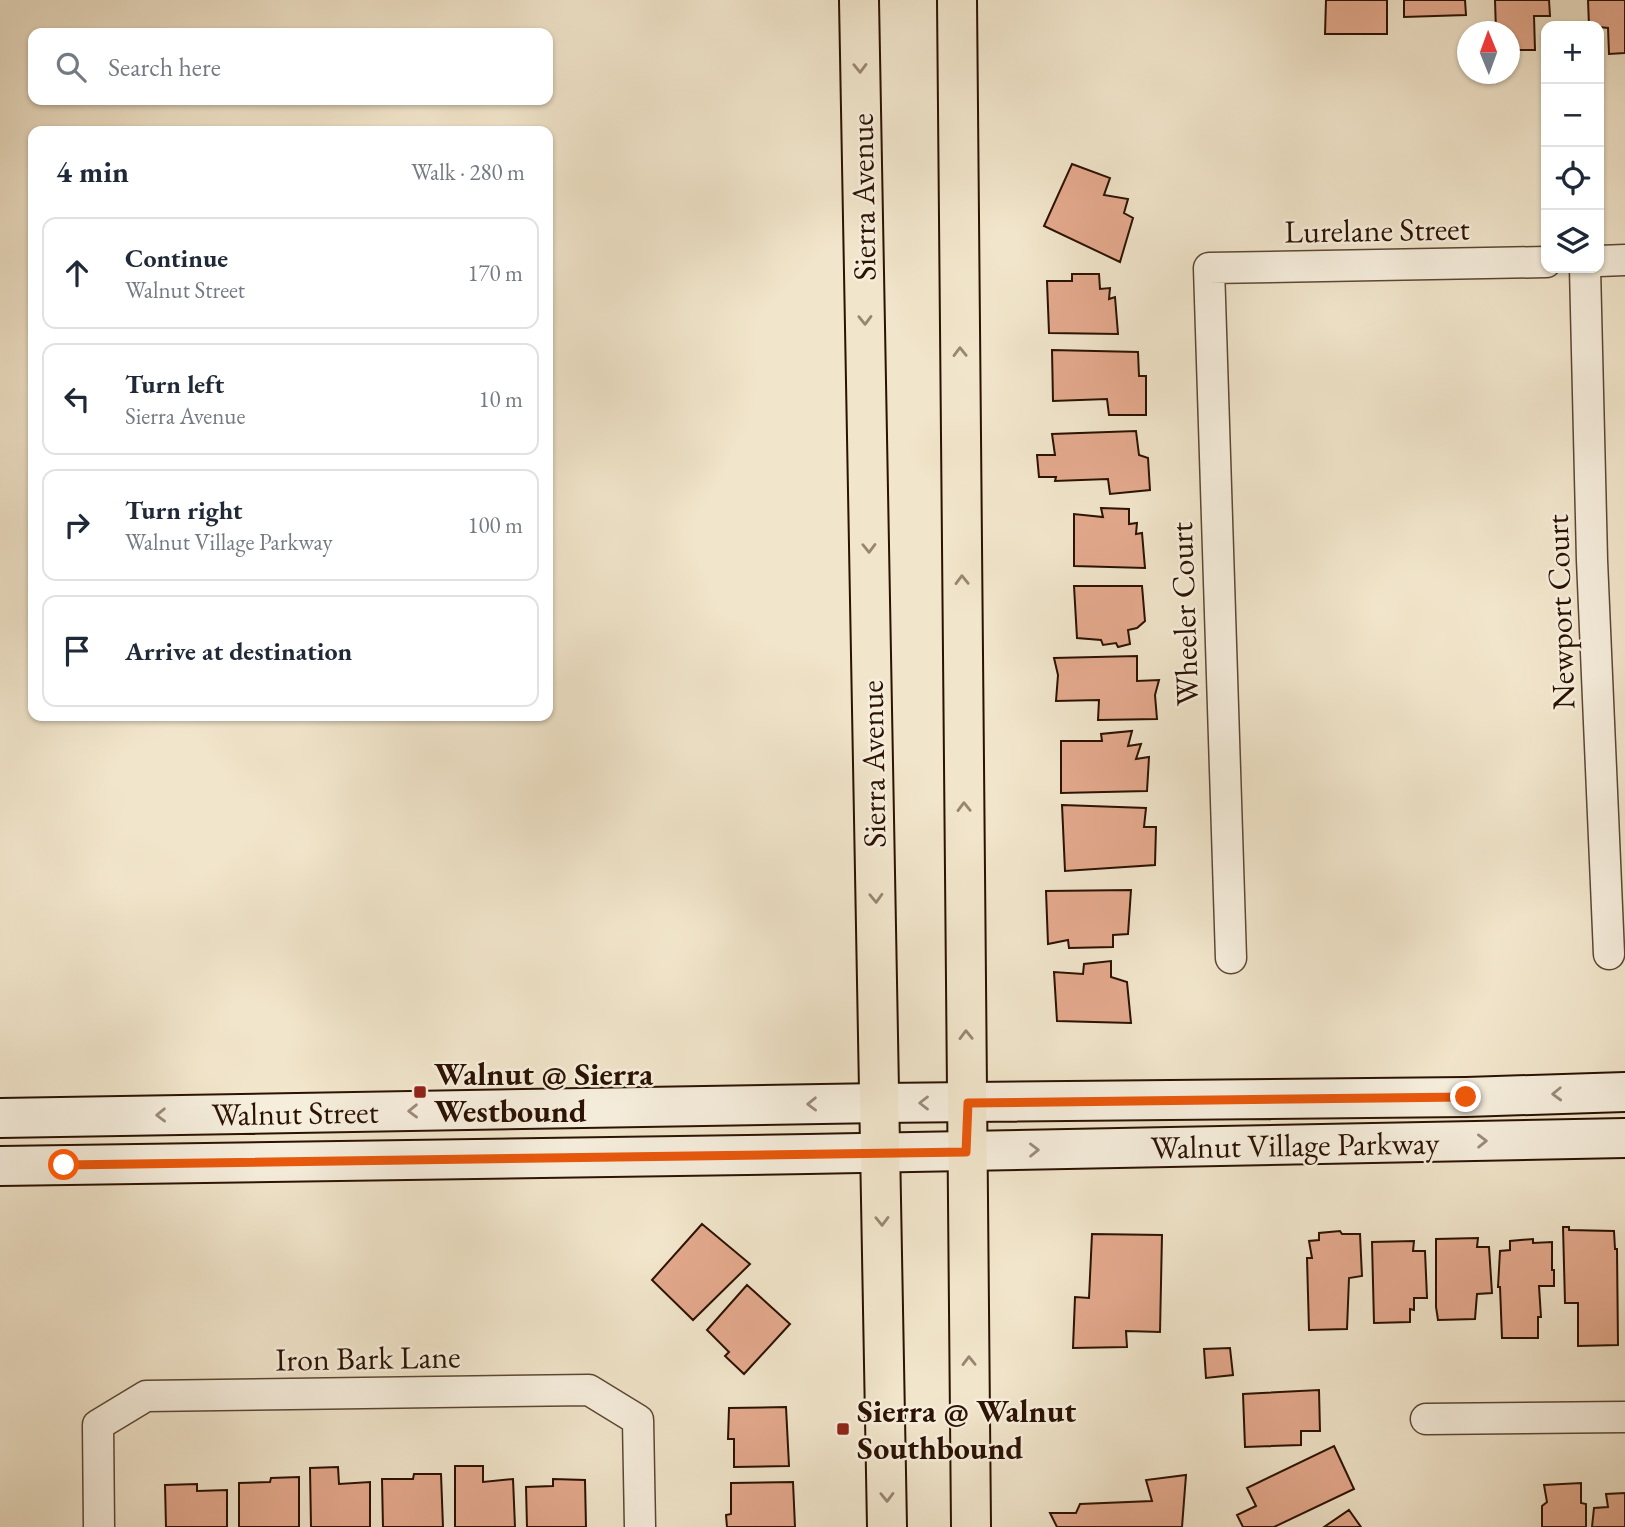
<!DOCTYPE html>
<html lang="en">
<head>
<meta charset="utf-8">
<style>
  body { margin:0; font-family:"EB Garamond",serif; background:#f6f6f7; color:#1f2937 }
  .controls { position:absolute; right:21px; top:21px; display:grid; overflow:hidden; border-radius:14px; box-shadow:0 2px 5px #0004 }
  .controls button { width:63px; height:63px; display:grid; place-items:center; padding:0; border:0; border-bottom:2px solid #e0e1e3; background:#fff; color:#1f2937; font:35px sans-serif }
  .compass { position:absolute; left:1457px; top:21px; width:63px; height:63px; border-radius:50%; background:#fff; box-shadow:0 2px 5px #0004; rotate:359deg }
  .stop { position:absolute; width:21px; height:21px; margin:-16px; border:5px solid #ea580c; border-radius:50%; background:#fff }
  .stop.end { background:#ea580c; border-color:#fff; box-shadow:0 2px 7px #0008 }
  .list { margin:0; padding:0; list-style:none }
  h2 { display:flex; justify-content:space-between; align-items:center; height:91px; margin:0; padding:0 28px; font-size:30px }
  h2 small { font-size:23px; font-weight:400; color:#747a83 }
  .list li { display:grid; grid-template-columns:46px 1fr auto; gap:21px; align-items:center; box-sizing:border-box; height:112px; margin:0 14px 14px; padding:0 14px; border:2px solid #e0e1e3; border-radius:14px }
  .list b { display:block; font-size:26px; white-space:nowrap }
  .list p { margin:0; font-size:23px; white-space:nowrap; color:#747a83 }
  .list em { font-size:23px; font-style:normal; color:#747a83 }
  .icon { flex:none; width:38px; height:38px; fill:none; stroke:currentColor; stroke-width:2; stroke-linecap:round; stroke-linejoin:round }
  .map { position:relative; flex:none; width:1625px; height:1527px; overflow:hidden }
  .search { position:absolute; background:#fff; box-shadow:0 2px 5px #0004; left:28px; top:28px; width:525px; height:77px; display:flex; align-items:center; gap:18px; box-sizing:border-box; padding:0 24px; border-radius:14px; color:#747a83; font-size:26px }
  .panel { position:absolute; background:#fff; box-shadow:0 2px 5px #0004; left:28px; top:126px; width:525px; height:595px; border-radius:14px }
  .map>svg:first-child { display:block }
  .building { fill:#e4a98d; stroke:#2b1202; stroke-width:2 }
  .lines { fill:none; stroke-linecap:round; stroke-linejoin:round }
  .street-casing { stroke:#5c4734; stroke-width:33 }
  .secondary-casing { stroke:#2b1202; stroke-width:42 }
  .primary-casing { stroke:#2b1202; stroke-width:42 }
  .street { stroke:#f6eedd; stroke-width:30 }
  .secondary { stroke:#f6eedd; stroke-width:38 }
  .primary { stroke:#f1e5cb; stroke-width:38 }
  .oneway { stroke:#988671 }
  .oneway2 { stroke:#9b8b7a }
  .route { stroke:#ea580c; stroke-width:9 }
  .poi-dot { fill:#8f2418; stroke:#f6eedd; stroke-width:2.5 }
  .labels { text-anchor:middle; stroke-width:5; stroke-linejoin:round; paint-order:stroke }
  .street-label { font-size:32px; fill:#2b1202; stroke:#f6eedd }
  .poi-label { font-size:32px; font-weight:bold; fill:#2b1202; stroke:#f6eedd; text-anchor:start }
</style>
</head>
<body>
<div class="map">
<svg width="1625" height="1527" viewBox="0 0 1625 1527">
  <rect width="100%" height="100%" fill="#f1e5cb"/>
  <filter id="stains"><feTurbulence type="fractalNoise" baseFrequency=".00286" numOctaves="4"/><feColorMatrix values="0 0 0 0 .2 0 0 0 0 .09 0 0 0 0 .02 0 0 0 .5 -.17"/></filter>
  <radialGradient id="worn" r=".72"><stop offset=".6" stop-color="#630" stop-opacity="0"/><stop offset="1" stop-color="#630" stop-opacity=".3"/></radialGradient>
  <path class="building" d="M 1326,0 L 1387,0 L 1387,34 L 1325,34 Z
    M 1404,0 L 1465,0 L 1466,15 L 1404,17 Z
    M 1495,0 L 1549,0 L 1550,16 L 1534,16 L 1535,50 L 1510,50 L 1510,32 L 1496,32 Z
    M 1588,0 L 1625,0 L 1625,53 L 1609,54 L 1608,28 L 1589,26 Z
    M 1072,164 L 1110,178 L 1104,195 L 1128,199 L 1124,213 L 1133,218 L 1120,262 L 1044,226 Z
    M 1072,274 L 1099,274 L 1100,289 L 1110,288 L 1109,299 L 1115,297 L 1118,334 L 1049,333 L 1047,281 L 1072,281 Z
    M 1052,350 L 1138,352 L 1139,376 L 1146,376 L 1146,415 L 1109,415 L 1107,399 L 1053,401 Z
    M 1136,431 L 1139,455 L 1148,458 L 1150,490 L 1110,494 L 1108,479 L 1055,481 L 1056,477 L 1039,477 L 1037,455 L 1055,455 L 1052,434 Z
    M 1101,508 L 1129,509 L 1129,524 L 1137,523 L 1136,534 L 1142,533 L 1145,568 L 1074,566 L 1074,514 L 1103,517 Z
    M 1074,586 L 1142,586 L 1145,621 L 1137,628 L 1128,630 L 1130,644 L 1118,647 L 1116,643 L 1103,645 L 1101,640 L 1077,638 Z
    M 1137,656 L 1137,681 L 1159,680 L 1155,695 L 1157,719 L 1098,720 L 1099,700 L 1056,701 L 1058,675 L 1054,658 Z
    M 1132,731 L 1128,746 L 1141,744 L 1136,759 L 1149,757 L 1147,791 L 1061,793 L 1061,741 L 1102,741 L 1101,734 Z
    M 1062,805 L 1146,808 L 1144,827 L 1156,827 L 1155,865 L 1065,871 Z
    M 1131,890 L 1128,934 L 1113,935 L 1113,947 L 1069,948 L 1068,940 L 1048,944 L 1046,891 Z
    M 1111,961 L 1111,977 L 1127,982 L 1131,1023 L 1057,1021 L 1054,972 L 1083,974 L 1084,964 Z
    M 702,1224 L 750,1264 L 693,1320 L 652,1280 Z
    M 1563,1227 L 1569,1227 L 1569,1230 L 1614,1231 L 1615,1249 L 1617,1249 L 1618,1345 L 1578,1346 L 1578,1303 L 1565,1303 Z
    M 1340,1231 L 1342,1234 L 1360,1234 L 1362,1276 L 1349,1278 L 1347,1329 L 1309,1330 L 1307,1258 L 1312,1258 L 1309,1241 L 1319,1240 L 1319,1233 Z
    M 1092,1234 L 1162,1235 L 1160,1332 L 1126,1331 L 1127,1347 L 1073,1348 L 1075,1297 L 1089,1298 Z
    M 1478,1238 L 1477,1247 L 1489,1247 L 1492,1293 L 1477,1294 L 1475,1319 L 1438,1320 L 1436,1307 L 1436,1239 Z
    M 1533,1239 L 1533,1243 L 1552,1242 L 1552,1270 L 1554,1270 L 1554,1286 L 1539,1286 L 1541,1317 L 1538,1317 L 1538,1338 L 1502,1338 L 1500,1287 L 1498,1287 L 1500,1251 L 1510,1250 L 1510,1241 Z
    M 1414,1241 L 1413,1251 L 1425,1251 L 1427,1298 L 1414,1298 L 1414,1310 L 1410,1309 L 1410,1322 L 1374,1323 L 1372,1242 Z
    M 747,1285 L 790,1324 L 744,1374 L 725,1356 L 729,1352 L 707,1330 Z
    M 1230,1348 L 1233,1375 L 1206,1378 L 1204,1349 Z
    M 1319,1390 L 1320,1431 L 1301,1431 L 1301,1445 L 1245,1447 L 1243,1394 Z
    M 786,1407 L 789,1466 L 734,1467 L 734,1439 L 728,1439 L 729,1408 Z
    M 1334,1446 L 1354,1489 L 1274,1527 L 1243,1527 L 1237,1515 L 1256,1506 L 1247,1488 Z
    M 455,1466 L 483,1466 L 483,1482 L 513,1479 L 515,1527 L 455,1527 Z
    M 338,1467 L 339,1484 L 370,1482 L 370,1527 L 311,1527 L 310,1468 Z
    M 414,1474 L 441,1474 L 443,1527 L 383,1527 L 382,1479 L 413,1479 Z
    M 1186,1475 L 1182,1527 L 1057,1527 L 1050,1513 L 1076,1513 L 1080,1504 L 1152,1501 L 1146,1480 Z
    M 299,1477 L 299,1527 L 239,1527 L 239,1483 L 270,1482 L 271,1478 Z
    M 553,1479 L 585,1480 L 586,1527 L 527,1527 L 526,1487 L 553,1486 Z
    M 793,1482 L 795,1527 L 727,1527 L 726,1515 L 731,1514 L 731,1483 Z
    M 1581,1483 L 1581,1503 L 1586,1504 L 1586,1527 L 1542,1527 L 1542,1506 L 1547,1502 L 1544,1485 Z
    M 197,1484 L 197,1491 L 227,1490 L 227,1527 L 166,1527 L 165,1485 Z
    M 1625,1493 L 1625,1527 L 1592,1527 L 1594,1508 L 1608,1507 L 1606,1494 Z
    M 1349,1510 L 1361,1527 L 1324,1527 Z"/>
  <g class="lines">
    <defs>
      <path id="street" d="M 1599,261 L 1625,260
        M 1585,268 L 1592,560 L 1609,954
        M 1231,958 L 1209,268 L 1546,262
        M 1426,1419 L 1625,1417
        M 99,1527 L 98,1425 L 146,1396 L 589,1390 L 638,1420 L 640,1527"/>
      <path id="secondary" d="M 0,1118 L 881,1103 L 1466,1097 L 1625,1092
        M 0,1166 L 808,1154 L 1625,1138"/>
      <path id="primary" d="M 859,0 L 887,1527
        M 957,0 L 971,1527"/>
    </defs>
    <use href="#street" class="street-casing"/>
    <use href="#secondary" class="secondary-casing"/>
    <use href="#primary" class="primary-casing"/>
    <use href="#street" class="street"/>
    <use href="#secondary" class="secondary"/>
    <use href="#primary" class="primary"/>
  </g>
  <defs><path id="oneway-chevron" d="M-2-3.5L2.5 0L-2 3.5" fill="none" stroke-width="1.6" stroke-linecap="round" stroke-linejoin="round" transform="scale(1.75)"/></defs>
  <g class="oneway">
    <use href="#oneway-chevron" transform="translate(860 68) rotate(89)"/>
    <use href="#oneway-chevron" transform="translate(865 320) rotate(89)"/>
    <use href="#oneway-chevron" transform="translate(960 352) rotate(-91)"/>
    <use href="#oneway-chevron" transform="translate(869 548) rotate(89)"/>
    <use href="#oneway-chevron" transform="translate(962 580) rotate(-91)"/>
    <use href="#oneway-chevron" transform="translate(964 807) rotate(-91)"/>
    <use href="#oneway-chevron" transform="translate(876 898) rotate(88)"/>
    <use href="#oneway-chevron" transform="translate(966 1035) rotate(-91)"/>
    <use href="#oneway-chevron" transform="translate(882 1221) rotate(89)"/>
    <use href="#oneway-chevron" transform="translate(969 1361) rotate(-91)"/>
    <use href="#oneway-chevron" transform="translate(887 1497) rotate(89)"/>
  </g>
  <g class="oneway2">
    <use href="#oneway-chevron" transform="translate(1557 1094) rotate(178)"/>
    <use href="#oneway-chevron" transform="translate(924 1103) rotate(180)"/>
    <use href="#oneway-chevron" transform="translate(812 1104) rotate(179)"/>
    <use href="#oneway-chevron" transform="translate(413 1111) rotate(179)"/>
    <use href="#oneway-chevron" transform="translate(161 1115) rotate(179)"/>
    <use href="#oneway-chevron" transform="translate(1482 1141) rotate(-1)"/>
    <use href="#oneway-chevron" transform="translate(1034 1150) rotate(-1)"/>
  </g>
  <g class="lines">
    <path class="route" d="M 64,1165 L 966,1152 L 968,1103 L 1466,1097"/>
  </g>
  <g class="poi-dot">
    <rect x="413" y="1085" width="14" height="14" rx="3.5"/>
    <rect x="836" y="1422" width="14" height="14" rx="3.5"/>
  </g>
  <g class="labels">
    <g class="street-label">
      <text transform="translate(863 197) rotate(-91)" y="11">Sierra Avenue</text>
      <text transform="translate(1377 230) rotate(-1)" y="11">Lurelane Street</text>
      <text transform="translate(1560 612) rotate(-92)" y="11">Newport Court</text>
      <text transform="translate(1184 614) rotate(-92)" y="11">Wheeler Court</text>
      <text transform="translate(873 764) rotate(-91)" y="11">Sierra Avenue</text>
      <text transform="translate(295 1113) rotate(-1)" y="11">Walnut Street</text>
      <text transform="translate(1295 1145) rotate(-1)" y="11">Walnut Village Parkway</text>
      <text transform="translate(368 1358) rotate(-1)" y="11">Iron Bark Lane</text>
    </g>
    <g class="poi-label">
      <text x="434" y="1085">Walnut @ Sierra<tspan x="434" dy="37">Westbound</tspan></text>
      <text x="857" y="1422">Sierra @ Walnut<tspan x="857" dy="37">Southbound</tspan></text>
    </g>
  </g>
  <rect width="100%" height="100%" filter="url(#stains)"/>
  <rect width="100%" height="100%" fill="url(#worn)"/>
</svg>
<div class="controls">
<button>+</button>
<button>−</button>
<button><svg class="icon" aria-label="locate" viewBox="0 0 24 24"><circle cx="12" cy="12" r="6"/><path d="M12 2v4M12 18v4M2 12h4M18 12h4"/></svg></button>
<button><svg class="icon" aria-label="layers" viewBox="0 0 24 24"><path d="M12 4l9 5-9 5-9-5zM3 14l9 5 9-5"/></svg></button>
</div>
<svg class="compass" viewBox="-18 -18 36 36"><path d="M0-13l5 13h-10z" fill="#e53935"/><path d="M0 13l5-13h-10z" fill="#747a83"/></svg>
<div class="stop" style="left:64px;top:1165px"></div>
<div class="stop end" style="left:1466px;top:1097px"></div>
<div class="search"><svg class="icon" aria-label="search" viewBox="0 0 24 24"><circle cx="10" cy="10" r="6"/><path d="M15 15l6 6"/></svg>Search here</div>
<section class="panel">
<h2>4 min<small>Walk · 280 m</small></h2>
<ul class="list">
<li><svg class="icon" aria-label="ahead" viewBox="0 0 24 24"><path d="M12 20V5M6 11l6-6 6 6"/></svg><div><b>Continue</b><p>Walnut Street</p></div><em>170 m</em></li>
<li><svg class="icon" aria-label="left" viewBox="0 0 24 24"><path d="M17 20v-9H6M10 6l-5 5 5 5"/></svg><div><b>Turn left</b><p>Sierra Avenue</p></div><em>10 m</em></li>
<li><svg class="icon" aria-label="right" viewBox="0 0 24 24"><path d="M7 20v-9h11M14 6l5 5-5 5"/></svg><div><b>Turn right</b><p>Walnut Village Parkway</p></div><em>100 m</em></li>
<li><svg class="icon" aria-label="arrive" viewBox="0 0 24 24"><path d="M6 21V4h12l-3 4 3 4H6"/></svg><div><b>Arrive at destination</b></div></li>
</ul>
</section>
</div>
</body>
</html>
